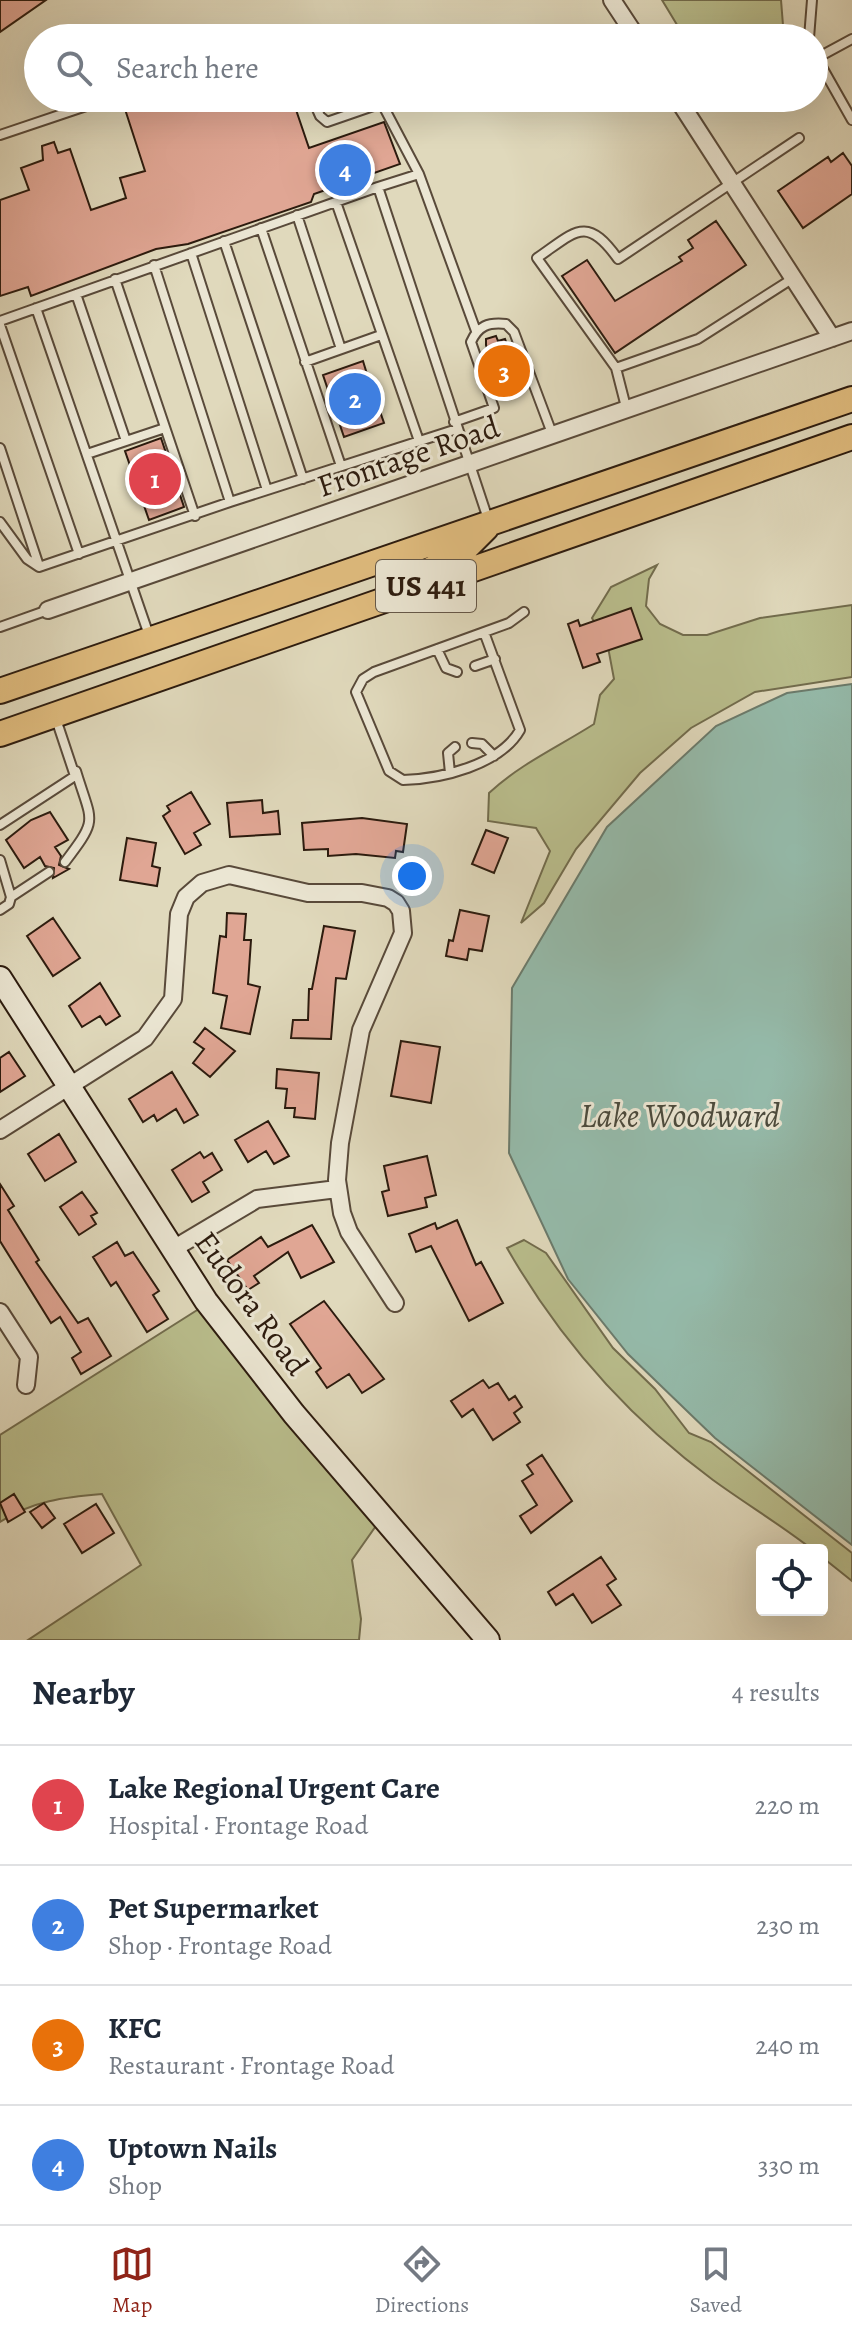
<!DOCTYPE html>
<html lang="en">
<head>
<meta charset="utf-8">
<style>
  body { margin:0; font-family:Alegreya,serif; background:#f6f6f7; color:#1f2937 }
  .controls { position:absolute; right:24px; bottom:24px; display:grid; overflow:hidden; border-radius:8px; box-shadow:0 8px 32px #0002 }
  .controls button { width:72px; height:72px; display:grid; place-items:center; padding:0; border:0; border-bottom:2px solid #e0e1e3; background:#fff; color:#1f2937; font:40px sans-serif }
  .you { position:absolute; left:412px; top:876px; width:28px; height:28px; margin:-20px; border:6px solid #fff; border-radius:50%; background:#1a73e8; box-shadow:0 0 0 12px #1a73e833 }
  .badge { display:grid; place-items:center; width:52px; height:52px; border-radius:50%; background:#8f2418; color:#fff; font-size:26px; font-weight:700 }
  .pin { position:absolute; translate:-50% -50%; border:4px solid #fff; box-shadow:0 2px 8px #0006 }
  .list { margin:0; padding:0; list-style:none }
  h2 { display:flex; justify-content:space-between; align-items:center; height:104px; margin:0; padding:0 32px; font-size:34px }
  h2 small { font-size:26px; font-weight:400; color:#747a83 }
  .list li { display:grid; grid-template-columns:52px 1fr auto; gap:24px; align-items:center; box-sizing:border-box; height:120px; padding:0 32px; border-top:2px solid #e0e1e3 }
  .list b { display:block; font-size:30px; white-space:nowrap }
  .list p { margin:0; font-size:26px; white-space:nowrap; color:#747a83 }
  .list em { font-size:26px; font-style:normal; color:#747a83 }
  .icon { flex:none; width:44px; height:44px; fill:none; stroke:currentColor; stroke-width:2; stroke-linecap:round; stroke-linejoin:round }
  .map { position:relative; flex:none; width:852px; height:1640px; overflow:hidden }
  .search { position:absolute; background:#fff; box-shadow:0 8px 32px #0002; left:24px; right:24px; top:24px; height:88px; display:flex; align-items:center; gap:20px; box-sizing:border-box; padding:0 28px; border-radius:44px; color:#747a83; font-size:30px }
  .sheet { height:584px; background:#fff }
  nav { display:flex; justify-content:space-around; align-items:center; box-sizing:border-box; height:112px; border-top:2px solid #e0e1e3; background:#fff; font-size:22px; color:#747a83 }
  nav a { display:grid; justify-items:center; gap:4px }
  nav .on { color:#8f2418 }
  .map>svg:first-child { display:block }
  .green { fill:#b9bd8c; stroke:#726c4d; stroke-width:2 }
  .water { fill:#95bbab; stroke:#6b7b6c; stroke-width:2 }
  .building { fill:#e0a694; stroke:#2c1b0e; stroke-width:2 }
  .lines { fill:none; stroke-linecap:round; stroke-linejoin:round }
  .lane-casing { stroke:#594a3a; stroke-width:12 }
  .street-casing { stroke:#594a3a; stroke-width:20 }
  .secondary-casing { stroke:#2c1b0e; stroke-width:26 }
  .primary-casing { stroke:#2c1b0e; stroke-width:28 }
  .lane { stroke:#ebe6d3; stroke-width:8 }
  .street { stroke:#ebe6d3; stroke-width:16 }
  .secondary { stroke:#ebe6d3; stroke-width:22 }
  .primary { stroke:#e0bc7e; stroke-width:24 }
  .labels { text-anchor:middle; stroke-width:6; stroke-linejoin:round; paint-order:stroke }
  .shield { fill:#ebe6d3; stroke:#655849; stroke-width:2 }
  .shield-label { font-size:30px; font-weight:bold; fill:#2c1b0e }
  .street-label { font-size:32px; fill:#2c1b0e; stroke:#ebe6d3 }
  .water-label { font-size:34px; font-style:italic; fill:#4c4b3d; stroke:#ebe6d3 }
</style>
</head>
<body>
<div class="map">
<svg width="852" height="1640" viewBox="0 0 852 1640">
  <rect width="100%" height="100%" fill="#e0d9bc"/>
  <filter id="stains"><feTurbulence type="fractalNoise" baseFrequency=".0025" numOctaves="4"/><feColorMatrix values="0 0 0 0 .2 0 0 0 0 .09 0 0 0 0 .02 0 0 0 .5 -.17"/></filter>
  <radialGradient id="worn" r=".72"><stop offset=".6" stop-color="#630" stop-opacity="0"/><stop offset="1" stop-color="#630" stop-opacity=".3"/></radialGradient>
  <path class="green" d="M 662,0 L 781,0 L 784,38 L 685,38 Z
    M 657,565 L 649,579 L 646,606 L 660,624 L 683,635 L 707,635 L 760,618 L 852,605 L 852,677 L 755,692 L 691,728 L 640,773 L 576,849 L 544,903 L 521,923 L 550,851 L 536,828 L 488,821 L 489,793 C 520,764 558,747 594,724 L 600,695 L 614,679 L 608,647 L 592,618 L 611,587 Z
    M 524,1240 L 546,1253 L 613,1348 L 655,1389 L 689,1433 L 711,1442 L 852,1553 L 852,1581 L 822,1557 L 822,1550 L 813,1550 C 781,1525 746,1504 713,1480 C 629,1418 559,1339 507,1248 Z
    M 202,1307 L 378,1523 L 352,1560 L 361,1619 L 359,1640 L 28,1640 L 141,1565 L 102,1494 C 65,1497 32,1501 0,1522 L 0,1435 Z"/>
  <path class="water" d="M 852,684 L 852,1545 L 715,1438 L 628,1354 L 568,1279 L 509,1153 L 512,988 L 607,827 L 716,726 L 787,693 Z"/>
  <path class="building" d="M 0,0 L 46,0 L 0,32 Z
    M 138,98 L 292,98 L 309,148 L 384,122 L 400,164 L 314,194 L 311,202 L 188,244 L 156,249 L 31,296 L 28,287 L 0,296 L 0,200 L 29,190 L 21,168 L 43,160 L 42,146 L 54,142 L 58,153 L 70,149 L 91,210 L 126,198 L 120,178 L 145,171 L 123,103 Z
    M 843,153 L 852,166 L 852,194 L 803,228 L 778,191 L 828,157 L 831,162 Z
    M 716,221 L 746,265 L 615,353 L 562,276 L 587,260 L 615,301 L 682,261 L 679,257 L 693,248 L 688,240 Z
    M 496,336 L 498,341 L 505,339 L 521,385 L 502,393 L 486,345 L 486,339 Z
    M 363,361 L 370,384 L 376,383 L 381,398 L 376,400 L 384,423 L 344,437 L 323,375 Z
    M 161,438 L 184,507 L 149,520 L 125,451 Z
    M 631,608 L 642,639 L 597,654 L 600,662 L 583,668 L 568,624 L 578,620 L 580,626 Z
    M 191,792 L 210,824 L 194,833 L 201,845 L 185,854 L 163,816 L 170,811 L 167,806 Z
    M 262,800 L 263,813 L 278,811 L 280,834 L 230,837 L 227,803 Z
    M 50,812 L 68,840 L 55,847 L 61,856 L 59,865 L 69,869 L 53,878 L 54,868 L 45,866 L 40,857 L 24,868 L 6,840 L 31,820 Z
    M 362,818 L 407,824 L 403,852 L 396,851 L 395,858 L 356,854 L 328,856 L 328,849 L 304,850 L 302,823 Z
    M 486,830 L 508,838 L 494,873 L 472,864 Z
    M 127,838 L 156,843 L 152,866 L 160,868 L 157,886 L 120,880 Z
    M 460,910 L 489,916 L 482,951 L 469,949 L 467,960 L 446,956 L 449,940 L 453,941 Z
    M 227,913 L 246,914 L 244,940 L 251,940 L 248,984 L 260,987 L 250,1034 L 221,1028 L 227,996 L 213,993 L 220,936 L 226,937 Z
    M 53,918 L 80,958 L 53,976 L 27,936 Z
    M 324,926 L 355,931 L 346,979 L 336,978 L 331,1039 L 291,1038 L 293,1020 L 308,1020 L 309,989 L 312,989 Z
    M 100,983 L 120,1016 L 106,1025 L 100,1016 L 82,1027 L 69,1006 Z
    M 205,1028 L 235,1051 L 210,1077 L 193,1063 L 204,1049 L 194,1042 Z
    M 401,1041 L 440,1047 L 431,1103 L 391,1096 Z
    M 9,1052 L 25,1076 L 0,1092 L 0,1058 Z
    M 277,1069 L 319,1073 L 315,1119 L 294,1117 L 295,1108 L 285,1108 L 287,1089 L 276,1088 Z
    M 172,1072 L 198,1115 L 184,1123 L 176,1109 L 157,1121 L 154,1115 L 143,1122 L 129,1099 Z
    M 268,1121 L 289,1156 L 274,1164 L 266,1151 L 248,1162 L 235,1140 Z
    M 59,1134 L 76,1162 L 45,1181 L 28,1154 Z
    M 200,1152 L 204,1158 L 212,1153 L 222,1170 L 203,1182 L 209,1192 L 192,1202 L 172,1170 Z
    M 427,1156 L 436,1195 L 425,1198 L 427,1207 L 388,1216 L 382,1192 L 389,1190 L 384,1166 Z
    M 0,1184 L 14,1206 L 8,1210 L 39,1260 L 36,1262 L 78,1323 L 88,1318 L 111,1356 L 81,1374 L 72,1358 L 81,1352 L 60,1317 L 51,1323 L 0,1241 Z
    M 82,1192 L 97,1213 L 91,1216 L 96,1224 L 79,1235 L 60,1207 Z
    M 457,1220 L 476,1265 L 481,1262 L 503,1303 L 469,1321 L 431,1246 L 416,1252 L 409,1234 L 435,1223 L 437,1229 Z
    M 312,1225 L 334,1262 L 301,1278 L 288,1252 L 254,1276 L 259,1283 L 248,1290 L 227,1260 L 261,1237 L 268,1247 Z
    M 117,1242 L 125,1256 L 133,1252 L 159,1291 L 153,1295 L 168,1319 L 147,1332 L 116,1282 L 111,1286 L 93,1257 Z
    M 324,1301 L 384,1379 L 362,1393 L 349,1374 L 327,1388 L 316,1372 L 321,1368 L 290,1324 Z
    M 483,1380 L 489,1388 L 498,1383 L 509,1400 L 515,1396 L 522,1407 L 514,1413 L 520,1422 L 493,1440 L 473,1409 L 462,1417 L 451,1401 Z
    M 542,1455 L 572,1501 L 531,1533 L 520,1516 L 537,1505 L 522,1481 L 533,1474 L 527,1465 Z
    M 14,1494 L 25,1512 L 8,1522 L 0,1503 Z
    M 44,1503 L 55,1518 L 42,1528 L 30,1512 Z
    M 96,1504 L 114,1533 L 82,1553 L 64,1524 Z
    M 601,1557 L 616,1579 L 607,1585 L 621,1605 L 592,1623 L 573,1594 L 556,1605 L 548,1592 Z"/>
  <g class="lines">
    <defs>
      <path id="lane" d="M 188,38 L 287,33 L 295,38
        M 809,38 L 812,0
        M 815,59 L 852,39
        M 818,60 L 852,120
        M 312,98 L 320,116 L 327,122 L 382,103
        M 0,135 L 110,98
        M 419,174 L 476,331
        M 378,187 L 419,174 L 379,98
        M 336,202 L 419,441
        M 297,215 L 341,349
        M 261,228 L 341,466
        M 224,241 L 303,479
        M 191,253 L 267,490
        M 115,279 L 195,516
        M 76,294 L 126,441
        M 36,308 L 150,638
        M 0,321 L 378,187 L 488,519
        M 0,325 L 79,554
        M 305,362 L 381,335
        M 616,368 L 537,258 C 575,232 586,214 618,259 L 799,138
        M 627,411 L 616,368 L 698,339 L 795,277
        M 454,422 L 494,408 L 471,342 C 478,326 488,322 506,324 L 514,332 L 553,436
        M 0,448 L 39,566
        M 87,454 L 165,428
        M 230,502 L 457,429
        M 0,522 L 27,559 L 39,567 L 230,502 L 154,265
        M 0,627 L 48,610
        M 484,632 L 520,730 C 500,765 441,779 403,780 L 389,771 L 356,692 L 363,679 L 374,672 L 509,623 L 524,612
        M 437,649 L 446,668 L 457,672
        M 475,666 L 495,659
        M 472,743 L 482,744 L 494,756
        M 450,773 L 448,753 L 455,747
        M 0,825 L 75,776 L 56,719
        M 0,860 L 11,897 L 9,904 L 0,910
        M 65,862 C 99,817 92,824 76,771
        M 11,897 L 49,872"/>
      <path id="street" d="M 612,0 L 637,38
        M 677,98 L 832,338
        M 48,610 L 852,331
        M 0,1130 L 145,1038 L 173,999 L 179,914 L 186,897 L 202,883 L 229,875 L 308,893 L 362,893 L 388,898 L 396,903 L 401,911 L 403,933 L 361,1030 L 340,1143 L 337,1180 L 342,1213 L 349,1232 L 395,1303
        M 173,1249 L 257,1199 L 337,1189
        M 0,1312 L 29,1357 L 26,1385"/>
      <path id="secondary" d="M 0,978 L 206,1301 L 294,1414 L 488,1640"/>
      <path id="primary" d="M 419,576 L 462,552 L 486,528
        M 0,691 L 852,399
        M 0,734 L 852,437"/>
    </defs>
    <use href="#lane" class="lane-casing"/>
    <use href="#street" class="street-casing"/>
    <use href="#secondary" class="secondary-casing"/>
    <use href="#primary" class="primary-casing"/>
    <use href="#lane" class="lane"/>
    <use href="#street" class="street"/>
    <use href="#secondary" class="secondary"/>
    <use href="#primary" class="primary"/>
  </g>
  <g class="labels">
    <rect class="shield" x="376" y="560" width="100" height="52" rx="6"/>
    <g class="shield-label">
      <text x="426" y="596">US 441</text>
    </g>
    <g class="street-label">
      <text transform="translate(408 456) rotate(-19)" y="11">Frontage Road</text>
      <text transform="translate(252 1303) rotate(54)" y="11">Eudora Road</text>
    </g>
    <g class="water-label">
      <text x="680" y="1127">Lake Woodward</text>
    </g>
  </g>
  <rect width="100%" height="100%" filter="url(#stains)"/>
  <rect width="100%" height="100%" fill="url(#worn)"/>
</svg>
<div class="controls">
<button><svg class="icon" aria-label="locate" viewBox="0 0 24 24"><circle cx="12" cy="12" r="6"/><path d="M12 2v4M12 18v4M2 12h4M18 12h4"/></svg></button>
</div>
<div class="you"></div>
<div class="pin badge" style="left:155px;top:479px;background:#e0444e">1</div>
<div class="pin badge" style="left:355px;top:399px;background:#3f7fe0">2</div>
<div class="pin badge" style="left:504px;top:371px;background:#e8710a">3</div>
<div class="pin badge" style="left:345px;top:170px;background:#3f7fe0">4</div>
<div class="search"><svg class="icon" aria-label="search" viewBox="0 0 24 24"><circle cx="10" cy="10" r="6"/><path d="M15 15l6 6"/></svg>Search here</div>
</div>
<section class="sheet">
<h2>Nearby<small>4 results</small></h2>
<ul class="list">
<li><span class="badge" style="background:#e0444e">1</span><div><b>Lake Regional Urgent Care</b><p>Hospital · Frontage Road</p></div><em>220 m</em></li>
<li><span class="badge" style="background:#3f7fe0">2</span><div><b>Pet Supermarket</b><p>Shop · Frontage Road</p></div><em>230 m</em></li>
<li><span class="badge" style="background:#e8710a">3</span><div><b>KFC</b><p>Restaurant · Frontage Road</p></div><em>240 m</em></li>
<li><span class="badge" style="background:#3f7fe0">4</span><div><b>Uptown Nails</b><p>Shop</p></div><em>330 m</em></li>
</ul>
</section>
<nav>
<a class="on"><svg class="icon" aria-label="map" viewBox="0 0 24 24"><path d="M3 6l6-2 6 2 6-2v14l-6 2-6-2-6 2zM9 4v14M15 6v14"/></svg>Map</a>
<a><svg class="icon" aria-label="directions" viewBox="0 0 24 24"><path d="M12 3l9 9-9 9-9-9zM9 14v-3h6M13 9l2 2-2 2"/></svg>Directions</a>
<a><svg class="icon" aria-label="saved" viewBox="0 0 24 24"><path d="M7 4h10v16l-5-4-5 4z"/></svg>Saved</a>
</nav>
</body>
</html>
